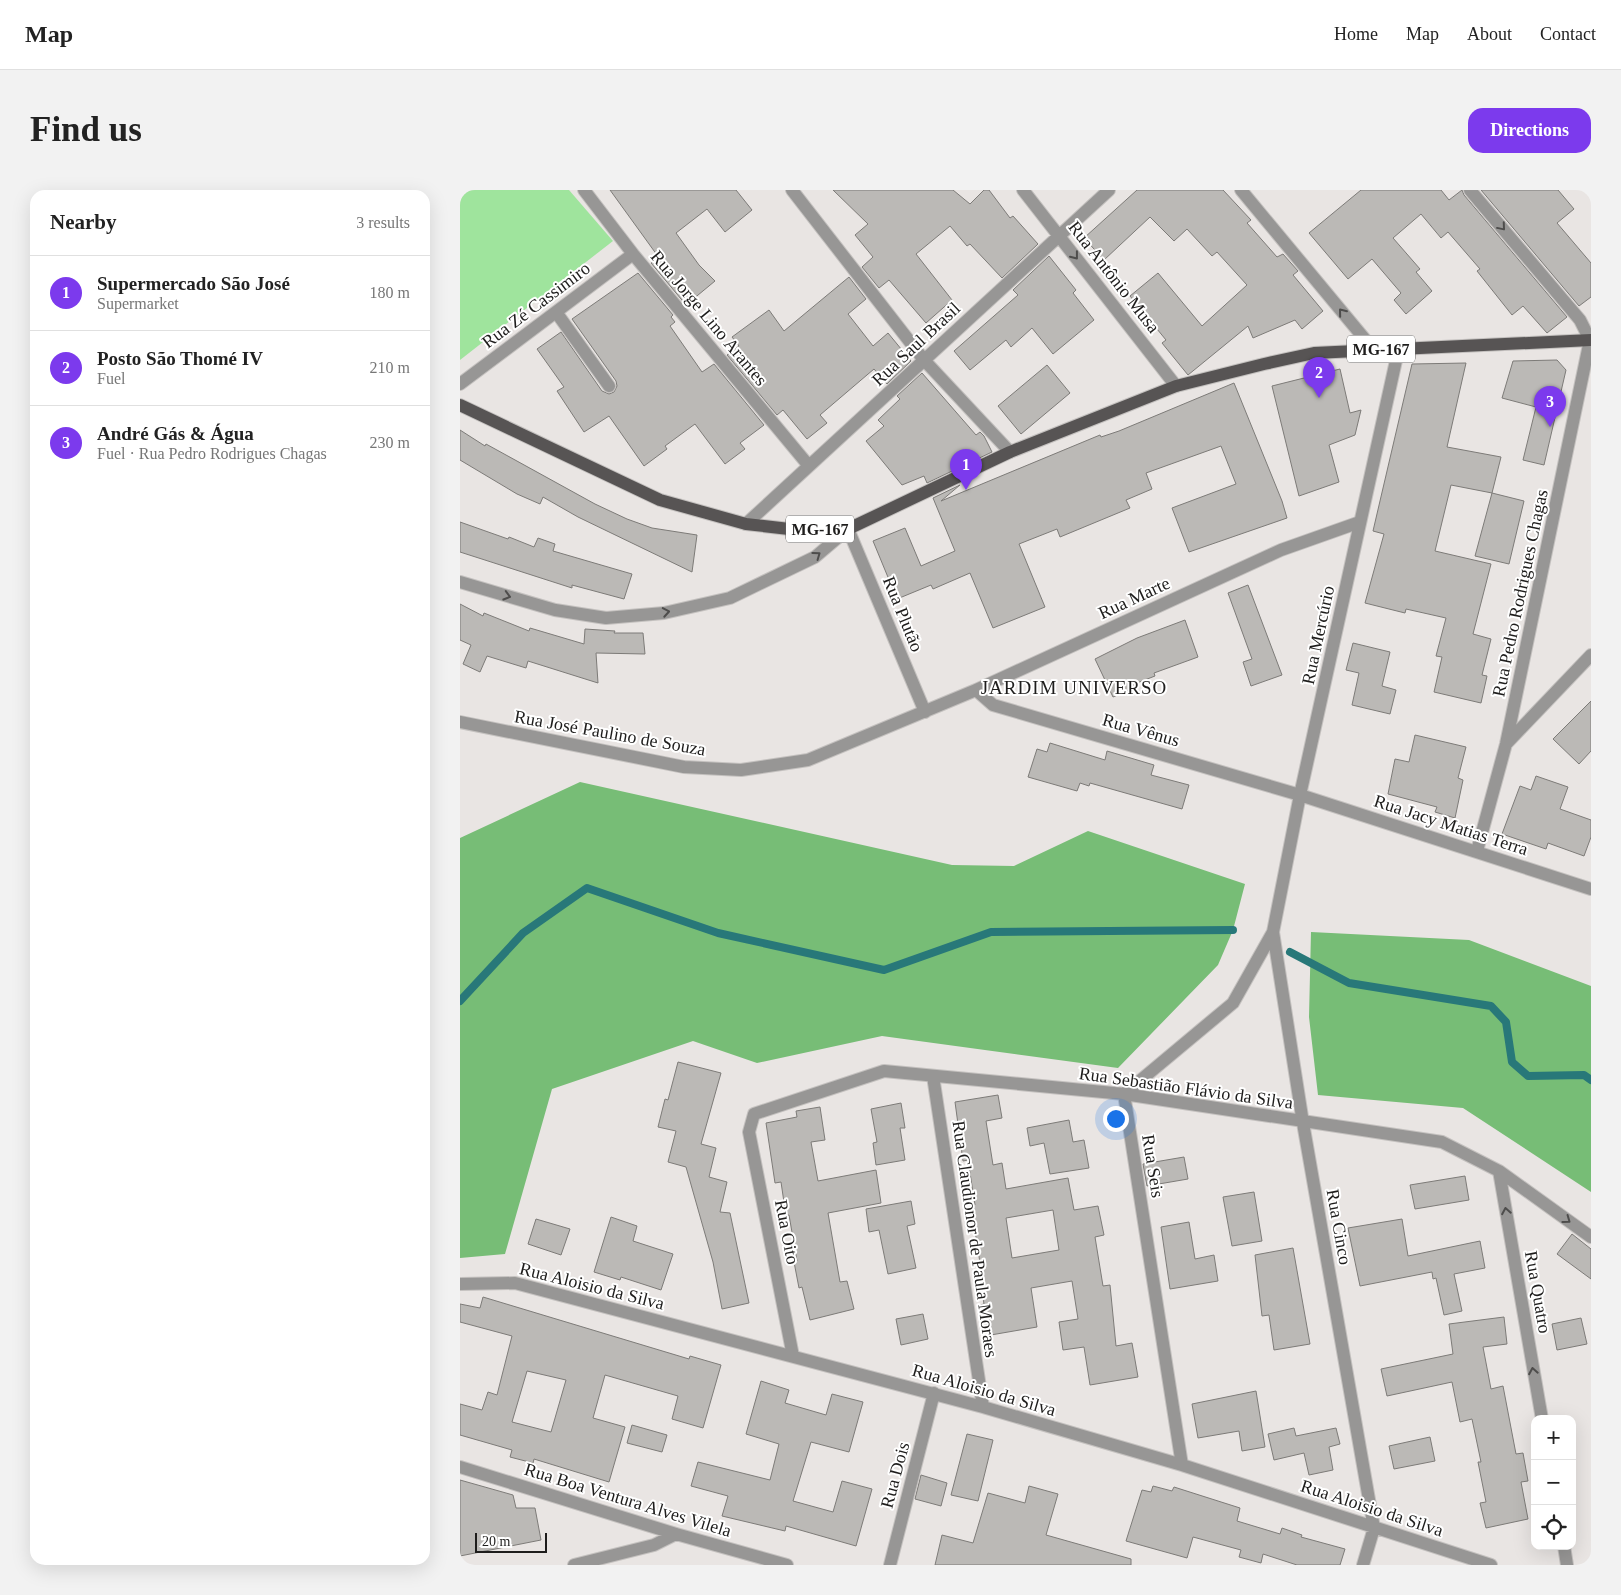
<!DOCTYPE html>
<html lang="en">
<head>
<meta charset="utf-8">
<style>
  body { margin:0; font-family:Georgia,serif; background:#f2f2f2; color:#222 }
  .controls { position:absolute; right:15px; bottom:15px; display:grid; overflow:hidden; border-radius:10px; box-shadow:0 5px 20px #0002 }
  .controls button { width:45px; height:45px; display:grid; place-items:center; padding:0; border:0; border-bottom:1px solid #e0e0e0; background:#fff; color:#222; font:25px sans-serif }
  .scale { position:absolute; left:15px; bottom:12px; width:72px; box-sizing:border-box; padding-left:5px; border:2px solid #1e1d1c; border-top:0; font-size:14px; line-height:18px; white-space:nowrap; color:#1e1d1c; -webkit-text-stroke:4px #fff; paint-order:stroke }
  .you { position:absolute; left:655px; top:928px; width:18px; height:18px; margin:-12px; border:4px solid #fff; border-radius:50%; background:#1a73e8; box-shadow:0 0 0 8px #1a73e833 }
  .badge { display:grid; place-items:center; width:32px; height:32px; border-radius:50%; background:#7c3aed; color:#fff; font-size:16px; font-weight:700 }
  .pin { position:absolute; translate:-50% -41px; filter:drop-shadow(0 1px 2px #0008) }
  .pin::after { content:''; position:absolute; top:26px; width:18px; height:15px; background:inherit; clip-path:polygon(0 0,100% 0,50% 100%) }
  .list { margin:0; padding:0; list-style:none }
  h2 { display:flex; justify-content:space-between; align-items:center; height:65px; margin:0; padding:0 20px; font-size:21px }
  h2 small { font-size:16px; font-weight:400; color:#767676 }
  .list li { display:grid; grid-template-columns:32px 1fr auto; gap:15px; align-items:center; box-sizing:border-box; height:75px; padding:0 20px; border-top:1px solid #e0e0e0 }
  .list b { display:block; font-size:19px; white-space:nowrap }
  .list p { margin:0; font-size:16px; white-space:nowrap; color:#767676 }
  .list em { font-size:16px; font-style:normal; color:#767676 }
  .icon { flex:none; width:28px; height:28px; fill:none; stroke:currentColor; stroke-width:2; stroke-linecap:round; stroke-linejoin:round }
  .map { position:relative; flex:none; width:1131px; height:1375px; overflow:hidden; border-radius:15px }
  header { display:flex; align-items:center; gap:30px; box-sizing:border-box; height:70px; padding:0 25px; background:#fff; border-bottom:1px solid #e0e0e0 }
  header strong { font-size:24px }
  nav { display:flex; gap:28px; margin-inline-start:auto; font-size:18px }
  .intro { display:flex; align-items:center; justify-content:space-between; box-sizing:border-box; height:120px; padding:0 30px }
  h1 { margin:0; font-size:35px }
  .button { padding:12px 22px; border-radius:15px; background:#7c3aed; color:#fff; font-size:18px; font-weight:700 }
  main { display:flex; gap:30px; padding:0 30px }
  aside { flex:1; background:#fff; border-radius:15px; box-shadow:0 5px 20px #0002 }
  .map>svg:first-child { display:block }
  .green { fill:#9fe49d }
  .forest { fill:#77bd76 }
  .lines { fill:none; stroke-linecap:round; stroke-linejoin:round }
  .stream { stroke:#287879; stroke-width:8 }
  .building { fill:#bbb9b6; stroke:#7d7b78; fill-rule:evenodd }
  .minor-casing { stroke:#c4c1bf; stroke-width:14 }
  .major-casing { stroke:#c4c1bf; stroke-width:14 }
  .minor { stroke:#979695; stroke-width:12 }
  .major { stroke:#575454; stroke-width:12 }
  .oneway { stroke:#4e4d4c }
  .labels { text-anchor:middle; stroke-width:4; stroke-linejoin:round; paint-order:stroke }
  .shield { fill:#fff; stroke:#626160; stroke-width:1 }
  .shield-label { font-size:16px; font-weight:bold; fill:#1e1d1c }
  .street-label { font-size:18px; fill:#1e1d1c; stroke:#fff }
  .neighbourhood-label { font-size:19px; letter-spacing:1px; fill:#1e1d1c; stroke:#fff }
</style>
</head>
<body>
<header>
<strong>Map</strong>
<nav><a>Home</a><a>Map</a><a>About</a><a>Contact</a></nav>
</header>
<div class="intro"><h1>Find us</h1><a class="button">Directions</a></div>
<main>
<aside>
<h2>Nearby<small>3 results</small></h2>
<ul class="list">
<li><span class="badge">1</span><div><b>Supermercado São José</b><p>Supermarket</p></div><em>180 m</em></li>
<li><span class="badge">2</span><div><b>Posto São Thomé IV</b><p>Fuel</p></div><em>210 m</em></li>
<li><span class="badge">3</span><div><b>André Gás &amp; Água</b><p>Fuel · Rua Pedro Rodrigues Chagas</p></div><em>230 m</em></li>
</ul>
</aside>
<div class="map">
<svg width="1131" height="1375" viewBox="0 0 1131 1375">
  <rect width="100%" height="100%" fill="#e9e5e3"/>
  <path class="green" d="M 0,0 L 109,0 L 153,51 L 0,170 Z"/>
  <path class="forest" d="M 120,592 L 492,675 L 554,676 L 628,641 L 785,694 L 773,740 L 758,775 L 658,878 L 422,846 L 297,873 L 233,851 L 92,899 L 45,1064 L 0,1068 L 0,648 Z
    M 851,742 L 1009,750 L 1131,796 L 1131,1002 L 1003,918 L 858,905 L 849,827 Z"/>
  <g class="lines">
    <path class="stream" d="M 830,762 L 889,793 L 1031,816 L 1046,832 L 1052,872 L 1068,886 L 1124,885 L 1131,890
      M 0,811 L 63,743 L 127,698 L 258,743 L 424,780 L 531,742 L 773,740"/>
  </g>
  <path class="building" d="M 150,0 L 276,0 L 292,20 L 265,42 L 247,19 L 216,43 L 239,75 L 255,91 L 226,115 L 191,73 L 198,69 L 197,65 Z
    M 373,0 L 493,0 L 510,14 L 524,0 L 529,0 L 550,28 L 553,26 L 578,54 L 542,88 L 510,54 L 507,56 L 490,36 L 456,64 L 492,110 L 466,133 L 429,90 L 419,98 L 402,77 L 413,67 L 395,45 L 408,34 Z
    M 677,0 L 763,0 L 791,30 L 787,33 L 817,67 L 823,64 L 838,81 L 833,85 L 863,121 L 842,139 L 835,130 L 793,148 L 788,136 L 728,185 L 702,153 L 706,150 L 670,106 L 698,83 L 742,136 L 787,95 L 757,62 L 752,66 L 727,39 L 714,51 L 690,27 L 644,70 L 624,48 Z
    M 901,0 L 981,0 L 989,10 L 1002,0 L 1004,5 L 1107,127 L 1087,143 L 1063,116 L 1052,125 L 1017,81 L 1020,79 L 988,42 L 981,48 L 961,24 L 933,48 L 960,79 L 956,82 L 972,101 L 946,124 L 934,110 L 941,103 L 912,69 L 888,89 L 849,43 Z
    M 1021,0 L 1098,0 L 1114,19 L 1097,33 L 1131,73 L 1131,107 L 1119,116 Z
    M 589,66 L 616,100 L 613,103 L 634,130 L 593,164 L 572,138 L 551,157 L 546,150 L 510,180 L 494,161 L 558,105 L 553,100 Z
    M 178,83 L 213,125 L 211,127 L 215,132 L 210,136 L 242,182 L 254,174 L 304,235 L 280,253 L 285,259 L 265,274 L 235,234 L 205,256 L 207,259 L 184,276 L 149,226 L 124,242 L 97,201 L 104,197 L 77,159 L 101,142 L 142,201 L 149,204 L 154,202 L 157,196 L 156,191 L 112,129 Z
    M 389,87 L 406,109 L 388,124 L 413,156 L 428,143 L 451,171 L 427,194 L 414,179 L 360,225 L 367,233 L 347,249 L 323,220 L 317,225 L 267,165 L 279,156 L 272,147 L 309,120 L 324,141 Z
    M 1097,170 L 1106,180 L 1084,275 L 1063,270 L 1076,217 L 1042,208 L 1053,171 Z
    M 1006,173 L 987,257 L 1041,267 L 1032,303 L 991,295 L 975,361 L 1031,374 L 1013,444 L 1031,449 L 1022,485 L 1027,486 L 1021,513 L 974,502 L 982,467 L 976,466 L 986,428 L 946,419 L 945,423 L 905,413 L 924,344 L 913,341 L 952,174 Z
    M 587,175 L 610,203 L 561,244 L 538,216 Z
    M 880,179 L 890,223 L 901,220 L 895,245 L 869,255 L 879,292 L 839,306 L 812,196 Z
    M 462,183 L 516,245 L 520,242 L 524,246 L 532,262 L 467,293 L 464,286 L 442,295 L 406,251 L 424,236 L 418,230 L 440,209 L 437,206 Z
    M 774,193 L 822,311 L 827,328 L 729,362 L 712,318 L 776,294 L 761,256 L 686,283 L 692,299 L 666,310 L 670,318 L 600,347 L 597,339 L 559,354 L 585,417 L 533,438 L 510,383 L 473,399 L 471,395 L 437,409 L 413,351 L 445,338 L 461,376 L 495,361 L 473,308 L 500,295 L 481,311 L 640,245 L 641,247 L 659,241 Z
    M 0,240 L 25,256 L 26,254 L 135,314 L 167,329 L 192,338 L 237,345 L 232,382 L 118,327 L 83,307 L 80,314 L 57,304 L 0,270 Z
    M 1032,303 L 1064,311 L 1049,374 L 1015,366 Z
    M 0,332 L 48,349 L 49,347 L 74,357 L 78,348 L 95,354 L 93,361 L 172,384 L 164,409 L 112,395 L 112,398 L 0,362 Z
    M 788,395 L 822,485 L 791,496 L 783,472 L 792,469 L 768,403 Z
    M 0,414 L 23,426 L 24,423 L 69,441 L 70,438 L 124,454 L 125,439 L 155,441 L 154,443 L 183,443 L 185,464 L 136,463 L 138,493 L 68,471 L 66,478 L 27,466 L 20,482 L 3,474 L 11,455 L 0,450 Z
    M 725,430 L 738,467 L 694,483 L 695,486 L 677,493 L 678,496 L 653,507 L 635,469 L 677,448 Z
    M 893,453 L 930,462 L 922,496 L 936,500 L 930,524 L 892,515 L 899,483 L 886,480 Z
    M 1131,511 L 1131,561 L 1119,574 L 1093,549 Z
    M 955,545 L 1006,557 L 998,588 L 1003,590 L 995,628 L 975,622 L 977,617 L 928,604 L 935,569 L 949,572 Z
    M 590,553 L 645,570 L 647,561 L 694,575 L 691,585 L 729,595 L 722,619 L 630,593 L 629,596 L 620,593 L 617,601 L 568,587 L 577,559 L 587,562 Z
    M 1076,586 L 1108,597 L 1100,619 L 1131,630 L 1131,647 L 1124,666 L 1088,653 L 1086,659 L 1042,644 L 1060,596 L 1071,600 Z
    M 218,872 L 261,883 L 241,954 L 256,958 L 249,987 L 267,992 L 260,1022 L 270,1023 L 289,1113 L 262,1119 L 253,1072 L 226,977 L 208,972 L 216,941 L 198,937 L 205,909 L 208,910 Z
    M 538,905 L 542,928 L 526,931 L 533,975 L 542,973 L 546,999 L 608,988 L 614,1020 L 638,1016 L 644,1045 L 635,1047 L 643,1096 L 650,1095 L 656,1156 L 672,1153 L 678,1187 L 630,1195 L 624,1157 L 603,1160 L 599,1132 L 618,1129 L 612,1091 L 571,1098 L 577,1137 L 525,1146 L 520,1115 L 524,1114 L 517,1073 L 520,1073 L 511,1015 L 515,1015 L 508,970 L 503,971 L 495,912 ZM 593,1020 L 599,1060 L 552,1068 L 546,1028 Z
    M 441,913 L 445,938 L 440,938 L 445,970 L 416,975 L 413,953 L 417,952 L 411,919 Z
    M 360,917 L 365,950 L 351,952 L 358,991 L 416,980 L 421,1013 L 368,1023 L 380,1092 L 387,1091 L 394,1119 L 350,1130 L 342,1097 L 339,1098 L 334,1072 L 337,1071 L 329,1025 L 326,1026 L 321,992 L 315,993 L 306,933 L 337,927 L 336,921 Z
    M 609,930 L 613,952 L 624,950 L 629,978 L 590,984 L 584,953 L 570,956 L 567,938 Z
    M 724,967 L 728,989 L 687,996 L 683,974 Z
    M 1005,986 L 1009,1010 L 955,1019 L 950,995 Z
    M 794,1002 L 802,1051 L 772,1056 L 763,1007 Z
    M 451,1011 L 455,1034 L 447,1036 L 456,1078 L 428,1084 L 419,1040 L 409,1042 L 406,1019 Z
    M 151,1027 L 177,1036 L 173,1051 L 213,1064 L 201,1100 L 161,1087 L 160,1090 L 134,1082 Z
    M 76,1029 L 110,1039 L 101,1065 L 68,1054 Z
    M 942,1029 L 948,1066 L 1020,1051 L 1025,1078 L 994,1084 L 1002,1121 L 984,1125 L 976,1088 L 973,1089 L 972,1082 L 900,1096 L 888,1038 Z
    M 729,1032 L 735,1069 L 754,1065 L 758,1091 L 710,1099 L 701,1037 Z
    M 1112,1044 L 1131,1059 L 1131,1089 L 1097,1064 Z
    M 833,1058 L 850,1154 L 814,1160 L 809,1125 L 802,1126 L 795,1065 Z
    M 23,1107 L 229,1169 L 230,1166 L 261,1175 L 243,1238 L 212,1229 L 218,1206 L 145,1185 L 133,1228 L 165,1237 L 149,1292 L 74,1269 L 73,1273 L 50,1267 L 52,1260 L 0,1245 L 0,1214 L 22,1220 L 28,1202 L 37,1205 L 52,1146 L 0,1132 L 0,1114 L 20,1118 ZM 67,1181 L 106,1190 L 91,1242 L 52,1232 Z
    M 463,1124 L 468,1149 L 441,1155 L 436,1129 Z
    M 1044,1127 L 1047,1154 L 1023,1157 L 1031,1199 L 1043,1196 L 1056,1264 L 1063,1263 L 1068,1291 L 1061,1292 L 1068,1329 L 1026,1338 L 1020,1313 L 1026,1312 L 1018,1272 L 1021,1272 L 1012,1229 L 1000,1232 L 992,1192 L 927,1206 L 921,1179 L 993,1164 L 989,1134 Z
    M 1121,1128 L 1127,1154 L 1097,1160 L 1092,1134 Z
    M 301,1191 L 329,1200 L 325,1213 L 366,1225 L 372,1204 L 403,1212 L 389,1262 L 351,1252 L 333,1311 L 373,1322 L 382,1291 L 412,1299 L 396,1356 L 326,1336 L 325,1341 L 262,1326 L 268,1306 L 231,1296 L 238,1272 L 310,1290 L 319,1254 L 286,1244 Z
    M 796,1201 L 805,1257 L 782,1261 L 779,1241 L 738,1248 L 732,1214 Z
    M 172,1235 L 207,1245 L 202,1262 L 167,1253 Z
    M 834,1238 L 836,1246 L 876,1238 L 880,1254 L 869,1257 L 873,1280 L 849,1285 L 844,1263 L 814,1270 L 808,1244 Z
    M 507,1244 L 533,1250 L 518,1311 L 491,1305 Z
    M 970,1247 L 975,1271 L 934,1279 L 929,1256 Z
    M 461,1285 L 487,1293 L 481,1316 L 455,1309 Z
    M 0,1290 L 53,1305 L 56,1318 L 75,1318 L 81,1350 L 0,1366 Z
    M 569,1296 L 598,1304 L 586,1345 L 671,1369 L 671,1375 L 475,1375 L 482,1345 L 513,1353 L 528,1303 L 565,1313 Z
    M 693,1296 L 712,1301 L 714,1297 L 780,1318 L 777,1331 L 820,1344 L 822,1338 L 842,1345 L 841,1347 L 885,1359 L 880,1375 L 837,1375 L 803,1364 L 801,1373 L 779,1367 L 781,1360 L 733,1347 L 727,1368 L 666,1351 L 682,1300 L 691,1302 Z"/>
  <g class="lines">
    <defs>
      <path id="minor" d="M 124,0 L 173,64 L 349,276
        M 332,0 L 464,170 L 550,262
        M 563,0 L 716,196
        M 781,0 L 913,159
        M 1010,0 L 1120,130 L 1130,150 L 1046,554 L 1017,661
        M 96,122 L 149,196
        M 0,194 L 173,64
        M 286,334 L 649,0
        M 0,392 L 95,420 L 146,428 L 204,423 L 270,408 L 355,367 L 388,339 L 465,522
        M 516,500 L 533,515 L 840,605 L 1131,699
        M 0,532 L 224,577 L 281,580 L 348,570 L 516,500 L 821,360 L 900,332
        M 1047,553 L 1131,465
        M 813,742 L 843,933 L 914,1338 L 903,1375
        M 473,886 L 523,1217
        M 1039,981 L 1082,1229
        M 0,1094 L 55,1093 L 523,1217 L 722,1275 L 1031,1375
        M 333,1166 L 289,942 L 294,924 L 424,881 L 664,904 L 982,952 L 1039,981 L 1131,1047
        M 722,1275 L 664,904 L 773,813 L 813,742 L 840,605 L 939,157
        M 0,1277 L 216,1344 L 327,1375
        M 1104,1356 L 1107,1375
        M 114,1375 L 194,1355 L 216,1344
        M 430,1375 L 474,1203"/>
      <path id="major" d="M 0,215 L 200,310 L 286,334 L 338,340 L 388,339 L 550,262 L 716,196 L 804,174 L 854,163 L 1131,150"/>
    </defs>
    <use href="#minor" class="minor-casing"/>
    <use href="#major" class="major-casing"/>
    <use href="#minor" class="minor"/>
    <use href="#major" class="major"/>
  </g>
  <defs><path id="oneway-chevron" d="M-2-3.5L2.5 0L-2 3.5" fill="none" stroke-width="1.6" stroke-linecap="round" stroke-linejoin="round" transform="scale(1.25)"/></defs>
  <g class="oneway">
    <use href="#oneway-chevron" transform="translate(1042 37) rotate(50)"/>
    <use href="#oneway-chevron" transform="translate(615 66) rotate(52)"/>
    <use href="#oneway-chevron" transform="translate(882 122) rotate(-129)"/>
    <use href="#oneway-chevron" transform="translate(357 365) rotate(-36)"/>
    <use href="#oneway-chevron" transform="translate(47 406) rotate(16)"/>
    <use href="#oneway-chevron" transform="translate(206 422) rotate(-10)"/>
    <use href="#oneway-chevron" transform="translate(1046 1021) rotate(-100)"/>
    <use href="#oneway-chevron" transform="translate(1107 1030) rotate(36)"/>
    <use href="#oneway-chevron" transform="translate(1073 1181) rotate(-100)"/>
  </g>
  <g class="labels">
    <g class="shield">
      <rect x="887" y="145.5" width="68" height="27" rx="4"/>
      <rect x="326" y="325.5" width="68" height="27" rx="4"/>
    </g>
    <g class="shield-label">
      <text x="921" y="165">MG-167</text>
      <text x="360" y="345">MG-167</text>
    </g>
    <g class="street-label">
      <text transform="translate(654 87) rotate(52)" y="6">Rua Antônio Musa</text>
      <text transform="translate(76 115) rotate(-37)" y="6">Rua Zé Cassimiro</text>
      <text transform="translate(249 128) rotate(50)" y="6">Rua Jorge Lino Arantes</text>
      <text transform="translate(456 154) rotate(-43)" y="6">Rua Saul Brasil</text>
      <text transform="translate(1060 403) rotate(-78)" y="6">Rua Pedro Rodrigues Chagas</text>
      <text transform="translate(674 408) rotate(-25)" y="6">Rua Marte</text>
      <text transform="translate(443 424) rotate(68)" y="6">Rua Plutão</text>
      <text transform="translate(858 445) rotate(-78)" y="6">Rua Mercúrio</text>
      <text transform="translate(681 540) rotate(16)" y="6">Rua Vênus</text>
      <text transform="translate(150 543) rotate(10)" y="6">Rua José Paulino de Souza</text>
      <text transform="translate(991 635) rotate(18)" y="6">Rua Jacy Matias Terra</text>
      <text transform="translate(726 898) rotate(8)" y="6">Rua Sebastião Flávio da Silva</text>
      <text transform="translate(693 976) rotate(81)" y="6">Rua Seis</text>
      <text transform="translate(879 1037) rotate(80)" y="6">Rua Cinco</text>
      <text transform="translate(327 1042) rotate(79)" y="6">Rua Oito</text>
      <text transform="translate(515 1049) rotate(82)" y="6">Rua Claudionor de Paula Moraes</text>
      <text transform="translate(132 1096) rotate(14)" y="6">Rua Aloisio da Silva</text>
      <text transform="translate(1078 1102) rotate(80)" y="6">Rua Quatro</text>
      <text transform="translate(524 1200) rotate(16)" y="6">Rua Aloisio da Silva</text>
      <text transform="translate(435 1285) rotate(-75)" y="6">Rua Dois</text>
      <text transform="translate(168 1310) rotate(17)" y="6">Rua Boa Ventura Alves Vilela</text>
      <text transform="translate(912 1318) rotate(18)" y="6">Rua Aloisio da Silva</text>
    </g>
    <g class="neighbourhood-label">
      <text x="614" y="504">JARDIM UNIVERSO</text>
    </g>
  </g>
</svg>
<div class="controls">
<button>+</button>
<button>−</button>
<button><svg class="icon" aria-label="locate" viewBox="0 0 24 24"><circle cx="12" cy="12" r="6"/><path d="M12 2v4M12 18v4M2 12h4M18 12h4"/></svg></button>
</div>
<div class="scale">20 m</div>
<div class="you"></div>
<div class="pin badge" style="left:506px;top:300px">1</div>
<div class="pin badge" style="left:859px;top:208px">2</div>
<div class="pin badge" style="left:1090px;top:237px">3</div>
</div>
</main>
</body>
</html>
